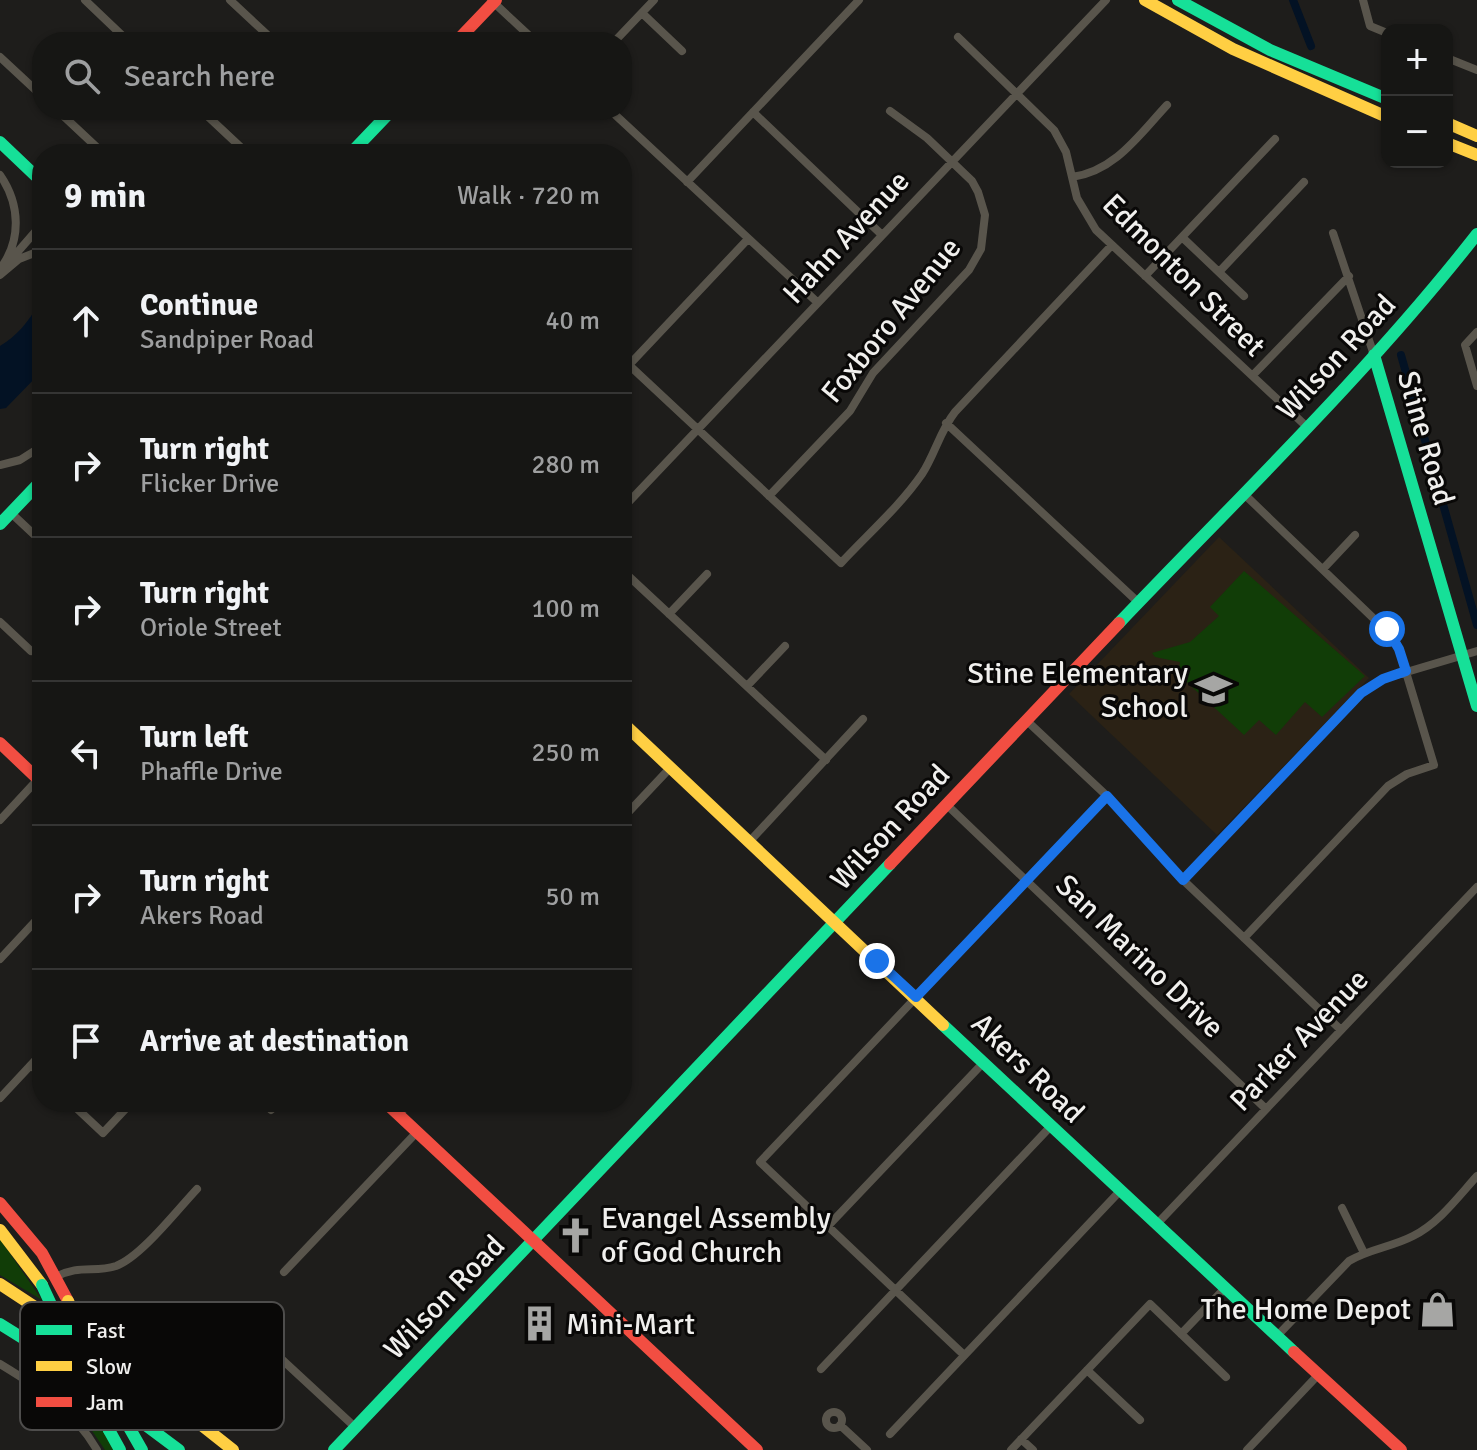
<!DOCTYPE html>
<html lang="en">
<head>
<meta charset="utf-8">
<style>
  body { margin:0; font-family:Signika,sans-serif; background:#1f1f1d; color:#f1f3f6 }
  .controls { position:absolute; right:24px; top:24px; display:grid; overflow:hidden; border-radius:16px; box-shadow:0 2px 6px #0004 }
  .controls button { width:72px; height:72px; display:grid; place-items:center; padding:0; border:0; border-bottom:2px solid #353534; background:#161614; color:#f1f3f6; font:40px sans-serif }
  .stop { position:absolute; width:24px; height:24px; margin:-18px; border:6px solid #1a73e8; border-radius:50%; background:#fff }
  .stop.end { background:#1a73e8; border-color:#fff; box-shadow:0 2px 8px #0008 }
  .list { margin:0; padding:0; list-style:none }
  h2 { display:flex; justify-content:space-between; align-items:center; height:104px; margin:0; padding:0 32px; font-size:34px }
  h2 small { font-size:26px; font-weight:400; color:#9e9fa0 }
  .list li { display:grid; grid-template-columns:52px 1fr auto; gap:24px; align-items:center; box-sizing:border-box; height:144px; padding:0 32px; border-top:2px solid #353534 }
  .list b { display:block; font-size:30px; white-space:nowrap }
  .list p { margin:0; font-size:26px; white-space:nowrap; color:#9e9fa0 }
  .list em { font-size:26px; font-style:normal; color:#9e9fa0 }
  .icon { flex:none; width:44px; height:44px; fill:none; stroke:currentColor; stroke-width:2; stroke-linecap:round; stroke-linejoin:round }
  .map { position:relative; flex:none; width:1477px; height:1450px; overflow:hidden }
  .search { position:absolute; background:#161614; box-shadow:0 2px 6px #0004; left:32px; top:32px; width:600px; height:88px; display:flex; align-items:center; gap:20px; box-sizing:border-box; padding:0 28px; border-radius:32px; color:#9e9fa0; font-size:30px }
  .panel { position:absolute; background:#161614; box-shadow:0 2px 6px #0004; left:32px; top:144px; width:600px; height:968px; border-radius:32px }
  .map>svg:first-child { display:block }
  .education { fill:#2b2215 }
  .green { fill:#113d07 }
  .water { fill:#031224 }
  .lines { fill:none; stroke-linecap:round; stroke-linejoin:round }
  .canal { stroke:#031224; stroke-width:8 }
  .street { stroke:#59554c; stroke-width:8 }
  .fast { stroke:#16e098; stroke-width:12 }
  .slow { stroke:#ffcf43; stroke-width:12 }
  .jam { stroke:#f24e42; stroke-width:12 }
  .fast-bridge { stroke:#16e098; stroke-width:12 }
  .slow-bridge { stroke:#ffcf43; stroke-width:12 }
  .route { stroke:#1a73e8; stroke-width:10 }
  .labels { text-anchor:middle; stroke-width:6; stroke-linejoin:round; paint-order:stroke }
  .street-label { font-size:30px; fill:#f0efed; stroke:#090807 }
  .poi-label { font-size:30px; fill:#f0efed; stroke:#090807; text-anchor:end }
  .key { fill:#090807; stroke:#4e4d4c; stroke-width:2 }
  .key-label { font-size:22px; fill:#f0efed }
</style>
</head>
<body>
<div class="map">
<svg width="1477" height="1450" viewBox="0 0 1477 1450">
  <rect width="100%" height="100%" fill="#1e1d1b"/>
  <path class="education" d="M 1219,537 L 1369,678 L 1217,835 L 1069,694 Z"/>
  <path class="green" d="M 1244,571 L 1365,676 L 1322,717 L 1305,702 L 1276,735 L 1259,720 L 1244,735 L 1178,674 L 1180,662 L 1155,657 L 1152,653 L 1190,642 L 1219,616 L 1210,607 Z
    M 0,1239 L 42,1300 L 0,1275 Z
    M 44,1380 L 95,1413 L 113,1450 L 105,1450 L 78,1410 Z"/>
  <path class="water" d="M 42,304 L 42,371 L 6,408 L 0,409 L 0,346 C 17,336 28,322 38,305 Z"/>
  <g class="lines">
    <path class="canal" d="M 1293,0 L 1311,46
      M 1401,355 L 1477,625"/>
    <path class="street" d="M 85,0 L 129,42
      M 230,0 L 275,42
      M 491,0 L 536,42
      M 1363,0 L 1370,26 L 1387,33
      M 642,13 L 682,51
      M 958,37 L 1054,130 L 1066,152 L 1077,198 L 1096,230 L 1306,426
      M 614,42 L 654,0
      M 0,57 L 42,96
      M 1447,58 L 1477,70
      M 57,110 L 104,154
      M 201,110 L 248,154
      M 610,110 L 817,302
      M 753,112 L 881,234
      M 0,175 C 20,204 22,240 0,269
      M 1072,177 C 1115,171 1139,135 1167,105
      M 687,182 L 859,0
      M 1333,233 L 1374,355
      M 1183,238 L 1244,296
      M 748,239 L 629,365 L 841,563 C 868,534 900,506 922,474 C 935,454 940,431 955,412 L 1112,245
      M 8,263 L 42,224
      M 1219,272 L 1304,182
      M 0,275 L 19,259 L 42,250
      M 1145,276 L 1275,139
      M 1477,332 L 1465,345 L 1477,386
      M 1253,375 L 1349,276
      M 946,423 L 1139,603
      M 0,465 L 20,460 L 42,446
      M 1243,493 L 1394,638 L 1399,649 L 1434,765 L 1407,774 L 1388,786 L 1244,938
      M 769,496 L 850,411 L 873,373 L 969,270 L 981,249 L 985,215 L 978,192 L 972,181 L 927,138 L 890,111
      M 622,509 L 1106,0
      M 11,513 L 42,542
      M 1323,569 L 1355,535
      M 622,570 L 826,760
      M 669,614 L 707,574
      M 0,622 L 31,651
      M 747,686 L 785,646
      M 1027,721 L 1107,796 L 1183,880 L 1341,1030
      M 947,805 L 1266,1109
      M 622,819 L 671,767
      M 0,820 L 40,777
      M 750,841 L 863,719
      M 1183,880 L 1361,693 L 1383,679 L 1477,651
      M 0,959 L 42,914
      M 31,1065 L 42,1076
      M 0,1098 L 42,1053
      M 70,1102 L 103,1133 L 132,1102
      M 271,1110 L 279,1102
      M 398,1115 L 411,1102
      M 1342,1208 L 1364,1253
      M 1156,1225 L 1477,887
      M 828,1226 L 984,1062
      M 284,1272 L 417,1132
      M 56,1277 C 79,1264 94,1273 116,1266 C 141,1257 178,1209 197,1189
      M 1181,1334 L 1225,1288
      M 1277,1336 L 1349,1261 C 1369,1249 1392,1247 1413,1236 C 1439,1223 1458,1197 1477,1176
      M 258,1348 L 276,1354 L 356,1428
      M 964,1355 L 760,1162 L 1107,796
      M 0,1364 C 38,1387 74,1410 97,1450
      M 821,1369 L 1051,1126
      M 1087,1370 L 1140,1420
      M826 1420a8 8 0 1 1 16 0a8 8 0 1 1-16 0Z
      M 840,1425 L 867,1450
      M 890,1434 L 1120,1191
      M 1021,1439 L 1033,1450
      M 1011,1450 L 1150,1304 L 1226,1377
      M 1247,1450 L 1319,1374"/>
    <path class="fast" d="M 1178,0 L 1270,50 L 1387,99
      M 0,142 L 42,182
      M 350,154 L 392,110
      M 1374,355 L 1477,706
      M 0,524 L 42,480
      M 1119,623 C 1240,496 1369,372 1477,234
      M 943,1025 L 1294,1352
      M 0,1324 L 61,1362 L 179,1450
      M 126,1422 L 142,1450
      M 109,1430 L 120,1450
      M 334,1450 L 890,864"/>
    <path class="slow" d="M 1145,0 L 1233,49 L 1387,117
      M 1447,123 L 1477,136
      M 1447,143 L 1477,155
      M 622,722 L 943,1025
      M 0,1230 L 42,1285
      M 0,1284 L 137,1374 L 233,1450"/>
    <path class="jam" d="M 456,42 L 496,0
      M 0,743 L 42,783
      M 890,864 L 1119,623
      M 385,1102 L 757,1450
      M 0,1203 L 42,1253 L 68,1301
      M 1294,1352 L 1401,1450"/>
    <path class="fast-bridge" d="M 42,1285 L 109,1430"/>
    <path class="slow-bridge" d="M 68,1301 L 126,1422"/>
  </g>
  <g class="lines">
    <path class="route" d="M 877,961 L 916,997 L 1107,796 L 1183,880 L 1361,693 L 1383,679 L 1406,671 L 1399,649 L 1387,629"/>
  </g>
  <defs>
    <symbol id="school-bare" viewBox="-9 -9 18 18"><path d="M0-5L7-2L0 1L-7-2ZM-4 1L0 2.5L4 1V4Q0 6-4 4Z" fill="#a6a6a4" stroke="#090807" stroke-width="2.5" paint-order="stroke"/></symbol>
    <symbol id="church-bare" viewBox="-9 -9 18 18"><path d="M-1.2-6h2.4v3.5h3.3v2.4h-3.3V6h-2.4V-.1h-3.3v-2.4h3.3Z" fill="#a6a6a4" stroke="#090807" stroke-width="2.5" paint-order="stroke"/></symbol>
    <symbol id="shop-bare" viewBox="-9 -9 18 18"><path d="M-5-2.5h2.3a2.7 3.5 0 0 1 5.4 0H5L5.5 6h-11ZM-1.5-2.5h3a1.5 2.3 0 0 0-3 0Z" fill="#a6a6a4" stroke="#090807" stroke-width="2.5" paint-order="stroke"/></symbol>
    <symbol id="building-bare" viewBox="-9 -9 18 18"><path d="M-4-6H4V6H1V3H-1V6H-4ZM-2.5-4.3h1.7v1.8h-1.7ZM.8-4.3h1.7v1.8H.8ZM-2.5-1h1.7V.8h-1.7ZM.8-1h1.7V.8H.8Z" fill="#a6a6a4" stroke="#090807" stroke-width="2.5" paint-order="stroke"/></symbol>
  </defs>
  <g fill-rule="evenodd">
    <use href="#school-bare" x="1188" y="664" width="51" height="51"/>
    <use href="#church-bare" x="550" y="1210" width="51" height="51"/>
    <use href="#shop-bare" x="1412" y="1284" width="51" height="51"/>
    <use href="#building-bare" x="514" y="1298" width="51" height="51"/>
  </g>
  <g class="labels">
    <g class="street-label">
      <text transform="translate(846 237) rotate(-47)" y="10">Hahn Avenue</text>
      <text transform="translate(1184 275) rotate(45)" y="10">Edmonton Street</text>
      <text transform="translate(891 320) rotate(-51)" y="10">Foxboro Avenue</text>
      <text transform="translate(1336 357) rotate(-47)" y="10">Wilson Road</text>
      <text transform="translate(1426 438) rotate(74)" y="10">Stine Road</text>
      <text transform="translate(890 827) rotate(-47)" y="10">Wilson Road</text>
      <text transform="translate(1140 956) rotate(44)" y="10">San Marino Drive</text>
      <text transform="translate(1299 1040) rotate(-46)" y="10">Parker Avenue</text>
      <text transform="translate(1028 1068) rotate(44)" y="10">Akers Road</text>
      <text transform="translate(444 1297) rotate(-46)" y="10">Wilson Road</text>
    </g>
    <g class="poi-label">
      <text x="1188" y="683">Stine Elementary<tspan x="1188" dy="34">School</tspan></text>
      <text x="601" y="1228" text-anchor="start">Evangel Assembly<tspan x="601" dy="34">of God Church</tspan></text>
      <text x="1411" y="1319">The Home Depot</text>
      <text x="566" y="1334" text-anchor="start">Mini-Mart</text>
    </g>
  </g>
  <rect x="20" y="1302" width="264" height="128" rx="12" class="key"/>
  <rect x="36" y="1325" width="36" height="10" fill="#16e098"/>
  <rect x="36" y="1361" width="36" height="10" fill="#ffcf43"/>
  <rect x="36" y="1397" width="36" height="10" fill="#f24e42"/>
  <g class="key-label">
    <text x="86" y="1338">Fast</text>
    <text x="86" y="1374">Slow</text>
    <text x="86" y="1410">Jam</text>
  </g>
</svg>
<div class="controls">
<button>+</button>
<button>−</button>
</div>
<div class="stop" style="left:1387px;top:629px"></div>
<div class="stop end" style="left:877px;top:961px"></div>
<div class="search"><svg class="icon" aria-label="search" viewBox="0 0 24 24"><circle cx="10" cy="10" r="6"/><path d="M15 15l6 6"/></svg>Search here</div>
<section class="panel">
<h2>9 min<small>Walk · 720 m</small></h2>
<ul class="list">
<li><svg class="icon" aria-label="ahead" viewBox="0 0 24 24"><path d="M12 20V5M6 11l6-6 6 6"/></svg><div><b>Continue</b><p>Sandpiper Road</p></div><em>40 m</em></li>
<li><svg class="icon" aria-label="right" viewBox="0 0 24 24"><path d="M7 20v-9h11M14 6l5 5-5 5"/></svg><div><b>Turn right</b><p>Flicker Drive</p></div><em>280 m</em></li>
<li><svg class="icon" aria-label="right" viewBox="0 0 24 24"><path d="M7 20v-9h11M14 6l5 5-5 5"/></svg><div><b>Turn right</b><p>Oriole Street</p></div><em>100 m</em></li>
<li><svg class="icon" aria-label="left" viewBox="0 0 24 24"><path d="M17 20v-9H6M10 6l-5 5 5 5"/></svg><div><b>Turn left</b><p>Phaffle Drive</p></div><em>250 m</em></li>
<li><svg class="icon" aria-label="right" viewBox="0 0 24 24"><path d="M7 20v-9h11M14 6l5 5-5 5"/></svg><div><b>Turn right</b><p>Akers Road</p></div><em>50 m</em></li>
<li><svg class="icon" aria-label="arrive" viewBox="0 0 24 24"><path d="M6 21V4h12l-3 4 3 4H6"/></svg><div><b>Arrive at destination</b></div></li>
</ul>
</section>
</div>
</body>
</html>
